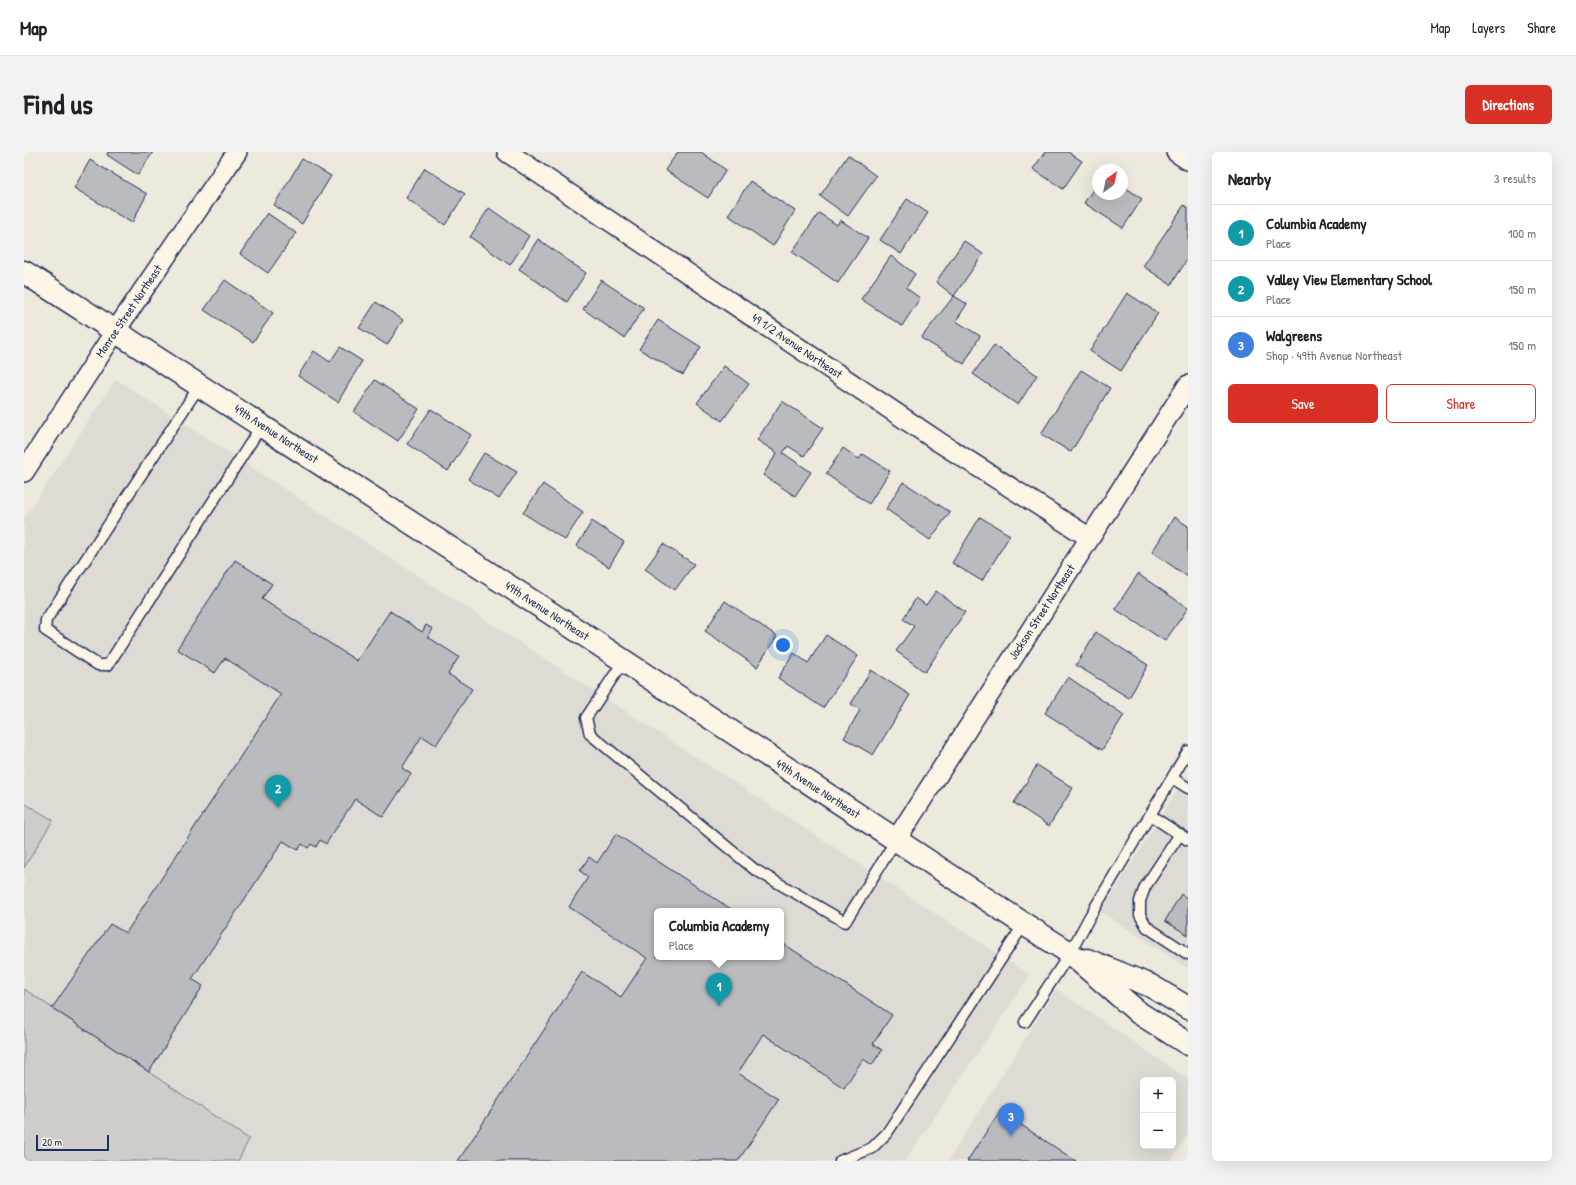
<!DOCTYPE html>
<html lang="en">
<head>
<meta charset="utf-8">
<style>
  body { margin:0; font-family:"Patrick Hand",sans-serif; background:#f2f2f2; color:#202124 }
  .controls { position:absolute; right:12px; bottom:12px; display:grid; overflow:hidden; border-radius:6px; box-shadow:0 4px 16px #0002 }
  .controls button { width:36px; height:36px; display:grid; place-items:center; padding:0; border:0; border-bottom:1px solid #e0e0e0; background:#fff; color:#202124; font:20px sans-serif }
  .compass { position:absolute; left:1068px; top:12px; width:36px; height:36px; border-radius:50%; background:#fff; box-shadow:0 4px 16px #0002; rotate:33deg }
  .scale { position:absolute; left:12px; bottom:10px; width:73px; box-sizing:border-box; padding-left:4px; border:2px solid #1b2f5e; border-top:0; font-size:11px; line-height:14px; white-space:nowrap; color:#1b2f5e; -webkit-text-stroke:3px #fcf5e5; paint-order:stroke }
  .you { position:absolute; left:759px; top:493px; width:14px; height:14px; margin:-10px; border:3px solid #fff; border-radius:50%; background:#1a73e8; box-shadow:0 0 0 6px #1a73e833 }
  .badge { display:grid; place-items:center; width:26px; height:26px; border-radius:50%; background:#d93025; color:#fff; font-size:13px; font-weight:700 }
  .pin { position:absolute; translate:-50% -33px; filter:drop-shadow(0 1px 2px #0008) }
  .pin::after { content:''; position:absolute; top:21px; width:14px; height:12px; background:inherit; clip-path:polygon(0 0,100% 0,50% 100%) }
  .popup { position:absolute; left:630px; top:756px; width:130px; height:52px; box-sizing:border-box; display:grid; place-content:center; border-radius:6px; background:#fff; filter:drop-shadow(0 1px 3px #0005); font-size:13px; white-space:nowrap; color:#757577 }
  .popup b { font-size:15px; color:#202124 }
  .popup::after { content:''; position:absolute; left:50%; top:100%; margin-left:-8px; border:8px solid transparent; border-top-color:#fff }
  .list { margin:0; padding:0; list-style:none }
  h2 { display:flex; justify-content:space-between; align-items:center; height:52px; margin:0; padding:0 16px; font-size:17px }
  h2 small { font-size:13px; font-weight:400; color:#757577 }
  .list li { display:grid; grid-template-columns:26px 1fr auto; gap:12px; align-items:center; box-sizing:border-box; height:56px; padding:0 16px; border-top:1px solid #e0e0e0 }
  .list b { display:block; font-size:15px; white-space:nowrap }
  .list p { margin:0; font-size:13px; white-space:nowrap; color:#757577 }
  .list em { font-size:13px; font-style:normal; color:#757577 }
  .actions { display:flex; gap:8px; padding:12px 16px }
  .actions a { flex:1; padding:9px 0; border:1px solid #d93025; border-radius:6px; text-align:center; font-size:14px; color:#d93025 }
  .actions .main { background:#d93025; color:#fff }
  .map { position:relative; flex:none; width:1164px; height:1009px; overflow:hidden; border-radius:6px }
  header { display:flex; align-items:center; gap:24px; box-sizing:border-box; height:56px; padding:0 20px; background:#fff; border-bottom:1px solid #e0e0e0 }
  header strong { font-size:19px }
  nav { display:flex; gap:22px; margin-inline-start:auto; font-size:14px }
  .intro { display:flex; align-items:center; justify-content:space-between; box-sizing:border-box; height:96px; padding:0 24px }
  h1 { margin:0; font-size:28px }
  .button { padding:10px 18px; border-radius:6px; background:#d93025; color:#fff; font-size:14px; font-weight:700 }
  main { display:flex; gap:24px; padding:0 24px }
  aside { flex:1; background:#fff; border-radius:6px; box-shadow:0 4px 16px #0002 }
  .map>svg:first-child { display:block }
  .built { fill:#dedbd4; fill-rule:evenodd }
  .green { fill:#cfcdca; stroke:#757e94 }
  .building { fill:#babbbe; stroke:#1b2f5e }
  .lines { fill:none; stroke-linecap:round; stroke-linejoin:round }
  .service-casing { stroke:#1b2f5e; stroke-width:13 }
  .minor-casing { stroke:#1b2f5e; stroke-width:22 }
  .tertiary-casing { stroke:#1b2f5e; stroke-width:25 }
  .service { stroke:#fcf5e5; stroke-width:10 }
  .minor { stroke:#fcf5e5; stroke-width:19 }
  .tertiary { stroke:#fcf5e5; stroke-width:22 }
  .labels { text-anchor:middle; stroke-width:4; stroke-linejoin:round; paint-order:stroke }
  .street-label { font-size:12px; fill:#1b2f5e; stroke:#fcf5e5 }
</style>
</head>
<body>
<header>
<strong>Map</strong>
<nav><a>Map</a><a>Layers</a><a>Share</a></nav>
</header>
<div class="intro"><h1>Find us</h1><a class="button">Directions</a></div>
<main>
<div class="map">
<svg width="1164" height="1009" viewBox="0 0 1164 1009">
  <rect width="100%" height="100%" fill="#eee9dd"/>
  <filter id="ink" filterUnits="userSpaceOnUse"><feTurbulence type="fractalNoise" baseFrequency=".025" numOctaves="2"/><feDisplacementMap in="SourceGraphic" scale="8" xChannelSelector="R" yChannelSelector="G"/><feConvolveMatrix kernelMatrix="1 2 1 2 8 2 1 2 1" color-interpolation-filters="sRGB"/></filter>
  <g filter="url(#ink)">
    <path class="built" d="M 92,227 L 1006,823 L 881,1009 L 0,1009 L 0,367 ZM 633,759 L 757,759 L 757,805 L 633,805 Z
      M 1164,621 L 1164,816 L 1077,760 Z
      M 1032,837 L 1164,927 L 1164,982 L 1147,1009 L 924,1009 ZM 1119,928 L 1149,928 L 1149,994 L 1119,994 Z"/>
    <path class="green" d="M 0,651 L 29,668 L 0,716 Z
      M 0,837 L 225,987 L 214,1009 L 0,1009 Z"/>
    <path class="building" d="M 84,0 L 129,0 L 114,23 L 83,3 Z
      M 654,0 L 677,0 L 702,18 L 684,46 L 641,18 Z
      M 1021,0 L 1044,0 L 1058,9 L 1039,37 L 1009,17 Z
      M 824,3 L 852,24 L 824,64 L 796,44 Z
      M 278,7 L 307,24 L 278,72 L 250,53 Z
      M 66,8 L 123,42 L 108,71 L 50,36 Z
      M 401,16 L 441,42 L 421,73 L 382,46 Z
      M 726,29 L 771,59 L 749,94 L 704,63 Z
      M 1074,30 L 1074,42 L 1098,42 L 1098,33 L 1118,47 L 1099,76 L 1060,51 Z
      M 883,47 L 904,61 L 877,102 L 856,88 Z
      M 1160,53 L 1164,56 L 1164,106 L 1147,133 L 1119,114 Z
      M 465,56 L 505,84 L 486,113 L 446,85 Z
      M 243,61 L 272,81 L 244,121 L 216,102 Z
      M 795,61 L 813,73 L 816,68 L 844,86 L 814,131 L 768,100 Z
      M 514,87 L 562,121 L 543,150 L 495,117 Z
      M 940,89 L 959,102 L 930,144 L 912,130 Z
      M 867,104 L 891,122 L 882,136 L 896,146 L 878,174 L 837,147 Z
      M 201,128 L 249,161 L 229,190 L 180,158 Z
      M 577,128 L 620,156 L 600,186 L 559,157 Z
      M 1103,141 L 1134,161 L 1097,219 L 1066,199 Z
      M 930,144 L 943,152 L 932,169 L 956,184 L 940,212 L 897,186 Z
      M 352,150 L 379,168 L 363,193 L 335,176 Z
      M 634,168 L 677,195 L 659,223 L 615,197 Z
      M 970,193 L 1013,223 L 994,253 L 949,222 Z
      M 316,195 L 338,209 L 314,250 L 274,224 L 290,199 L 306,210 Z
      M 700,214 L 725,232 L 698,269 L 673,251 Z
      M 1057,218 L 1086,236 L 1047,300 L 1017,282 Z
      M 351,228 L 395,257 L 374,289 L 330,260 Z
      M 758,249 L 799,276 L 780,304 L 764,294 L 759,301 L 787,320 L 771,344 L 739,323 L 753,301 L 733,288 Z
      M 407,257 L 447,283 L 424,319 L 383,292 Z
      M 819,296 L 835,307 L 839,302 L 866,319 L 845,352 L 802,322 Z
      M 460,301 L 493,320 L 475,347 L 444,327 Z
      M 879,330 L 926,360 L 906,388 L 862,357 Z
      M 519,332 L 559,360 L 541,388 L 499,361 Z
      M 956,365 L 986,383 L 958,429 L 928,411 Z
      M 1150,365 L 1164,374 L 1164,425 L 1128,400 Z
      M 568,369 L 600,390 L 585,415 L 553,394 Z
      M 639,392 L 670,412 L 651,438 L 621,417 Z
      M 211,408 L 248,432 L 238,447 L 333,509 L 366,459 L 398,480 L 402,473 L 409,477 L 404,485 L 435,505 L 424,522 L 448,537 L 412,593 L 398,584 L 378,616 L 387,622 L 359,665 L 331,647 L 302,692 L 296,688 L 292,695 L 287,692 L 284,696 L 278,692 L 274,698 L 259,689 L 168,827 L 179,834 L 125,920 L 28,856 L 86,772 L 102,781 L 257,542 L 201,506 L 191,521 L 153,497 Z
      M 1114,422 L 1164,456 L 1141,489 L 1091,457 Z
      M 912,439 L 941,460 L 901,520 L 872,499 L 890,474 L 879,467 L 892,446 L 902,453 Z
      M 701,449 L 753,484 L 733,515 L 681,479 Z
      M 1072,480 L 1124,513 L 1105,546 L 1052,513 Z
      M 802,483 L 834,504 L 799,556 L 754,526 L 770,501 L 784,511 Z
      M 847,518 L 886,543 L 849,603 L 820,586 L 836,558 L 827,552 Z
      M 1044,525 L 1100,563 L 1078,598 L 1021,561 Z
      M 1013,613 L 1049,636 L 1025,674 L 990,651 Z
      M 592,682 L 710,759 L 633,759 L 633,805 L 757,805 L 757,790 L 868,863 L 849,892 L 858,898 L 848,913 L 839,907 L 820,936 L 739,882 L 714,921 L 755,947 L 714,1009 L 434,1009 L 558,820 L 597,845 L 623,806 L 545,755 L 564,725 L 556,719 L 565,705 L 573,711 Z
      M 1157,742 L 1164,747 L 1164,783 L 1141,769 Z
      M 976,959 L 1052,1009 L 943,1009 Z"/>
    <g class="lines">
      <defs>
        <path id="service" d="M 176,233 L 22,468 L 21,478 L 74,513 L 84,513 L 238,273
          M 599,510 L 562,566 L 566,582 L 730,717 L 821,770 L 872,688
          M 1148,626 L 1164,636
          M 1126,663 L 1164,688
          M 1156,682 L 1121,735 L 1116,749 L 1116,763 L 1123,775 L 1164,802
          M 1001,870 L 1046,801 L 1066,764 L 1164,599
          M 816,1009 L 848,996 L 863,981 L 1000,772"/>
        <path id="minor" d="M 483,0 L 915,290 L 1066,386
          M 1152,0 L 1164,8
          M 0,320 L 92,178 L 213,0
          M 872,688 L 1164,233"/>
        <path id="tertiary" d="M 0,120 L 565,486 L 1000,772 L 1046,801 L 1115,861 L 1164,892
          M 1063,808 L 1127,834 L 1164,856"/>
      </defs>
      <use href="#service" class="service-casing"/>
      <use href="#minor" class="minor-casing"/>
      <use href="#tertiary" class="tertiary-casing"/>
      <use href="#service" class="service"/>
      <use href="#minor" class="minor"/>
      <use href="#tertiary" class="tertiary"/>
    </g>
  </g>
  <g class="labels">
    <g class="street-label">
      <text transform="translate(105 159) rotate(-56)" y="4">Monroe Street Northeast</text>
      <text transform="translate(773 194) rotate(34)" y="4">49 1/2 Avenue Northeast</text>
      <text transform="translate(252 282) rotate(33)" y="4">49th Avenue Northeast</text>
      <text transform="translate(523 459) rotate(33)" y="4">49th Avenue Northeast</text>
      <text transform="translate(1018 460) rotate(-57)" y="4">Jackson Street Northeast</text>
      <text transform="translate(794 637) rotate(33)" y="4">49th Avenue Northeast</text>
    </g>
  </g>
</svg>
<div class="controls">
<button>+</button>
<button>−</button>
</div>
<svg class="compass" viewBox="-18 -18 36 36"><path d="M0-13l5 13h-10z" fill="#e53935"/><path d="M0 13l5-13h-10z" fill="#757577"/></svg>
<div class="scale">20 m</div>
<div class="you"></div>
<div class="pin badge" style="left:695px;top:854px;background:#0f9aa8">1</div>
<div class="popup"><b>Columbia Academy</b>Place</div>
<div class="pin badge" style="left:254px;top:656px;background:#0f9aa8">2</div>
<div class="pin badge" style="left:987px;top:984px;background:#3f7fe0">3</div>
</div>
<aside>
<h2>Nearby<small>3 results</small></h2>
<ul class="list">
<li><span class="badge" style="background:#0f9aa8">1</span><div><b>Columbia Academy</b><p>Place</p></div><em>100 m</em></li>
<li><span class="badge" style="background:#0f9aa8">2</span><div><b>Valley View Elementary School</b><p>Place</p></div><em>150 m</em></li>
<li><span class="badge" style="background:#3f7fe0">3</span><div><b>Walgreens</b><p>Shop · 49th Avenue Northeast</p></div><em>150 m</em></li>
</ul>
<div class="actions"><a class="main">Save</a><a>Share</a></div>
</aside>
</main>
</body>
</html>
